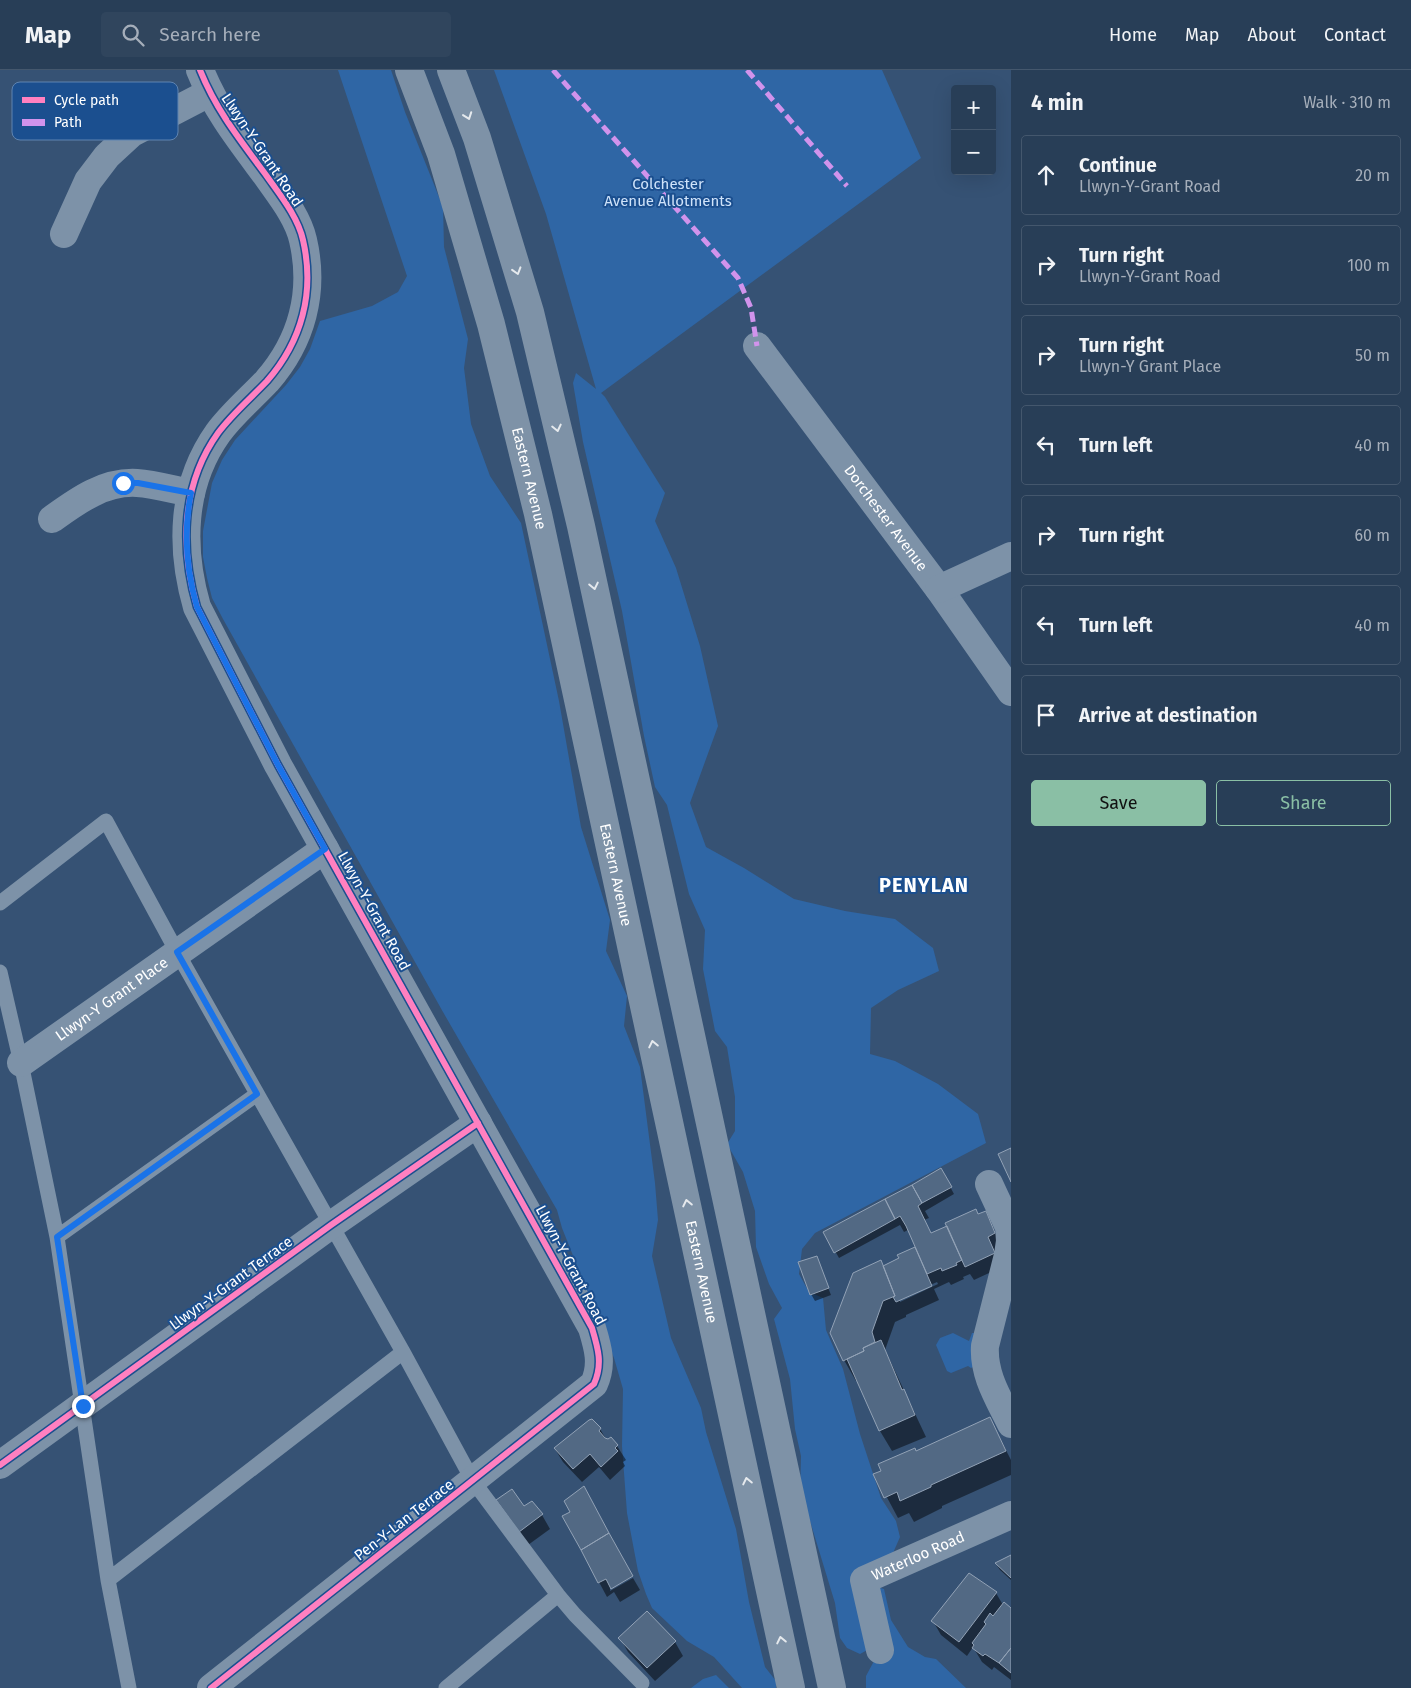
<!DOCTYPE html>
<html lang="en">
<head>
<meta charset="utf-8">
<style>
  body { margin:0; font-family:"Fira Sans",sans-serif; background:#30455d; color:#f1f3f6 }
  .controls { position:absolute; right:15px; top:15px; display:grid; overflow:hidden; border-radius:5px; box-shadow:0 5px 20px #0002 }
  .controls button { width:45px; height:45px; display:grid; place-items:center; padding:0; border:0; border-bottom:1px solid #44576d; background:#283e57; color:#f1f3f6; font:25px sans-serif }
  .stop { position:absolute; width:15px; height:15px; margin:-11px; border:4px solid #1a73e8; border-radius:50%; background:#fff }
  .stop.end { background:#1a73e8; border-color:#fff; box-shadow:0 1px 5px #0008 }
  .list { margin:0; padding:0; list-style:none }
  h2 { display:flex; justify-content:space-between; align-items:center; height:65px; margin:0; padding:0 20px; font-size:21px }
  h2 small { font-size:16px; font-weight:400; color:#a5aeba }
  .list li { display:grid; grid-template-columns:32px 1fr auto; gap:15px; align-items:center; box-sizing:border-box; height:80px; margin:0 10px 10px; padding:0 10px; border:1px solid #44576d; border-radius:5px }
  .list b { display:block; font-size:19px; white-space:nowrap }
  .list p { margin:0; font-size:16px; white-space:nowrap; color:#a5aeba }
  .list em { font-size:16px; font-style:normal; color:#a5aeba }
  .actions { display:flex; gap:10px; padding:15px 20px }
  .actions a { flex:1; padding:11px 0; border:1px solid #8abfa5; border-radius:5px; text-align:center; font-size:18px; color:#8abfa5 }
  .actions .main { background:#8abfa5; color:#111 }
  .icon { flex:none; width:28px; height:28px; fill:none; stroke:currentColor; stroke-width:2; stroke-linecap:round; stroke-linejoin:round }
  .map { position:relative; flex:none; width:1011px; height:1618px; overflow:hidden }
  header { display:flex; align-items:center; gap:30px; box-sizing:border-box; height:70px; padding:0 25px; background:#283e57; border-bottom:1px solid #44576d }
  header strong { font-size:24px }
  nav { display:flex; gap:28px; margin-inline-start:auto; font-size:18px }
  .search { width:350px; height:45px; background:#30455d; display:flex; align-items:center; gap:12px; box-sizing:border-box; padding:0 18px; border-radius:5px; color:#a5aeba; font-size:19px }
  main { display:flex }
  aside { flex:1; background:#283e57 }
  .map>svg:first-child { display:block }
  .green { fill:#2f66a5 }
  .shadow { fill:#0007; fill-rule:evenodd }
  .building { fill:#526984; stroke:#92a2b6 }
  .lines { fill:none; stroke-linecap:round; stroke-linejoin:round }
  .lane { stroke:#7d92a8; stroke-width:15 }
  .street { stroke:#7d92a8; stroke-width:28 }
  .highway { stroke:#7e92a7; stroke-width:28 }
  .quiet { stroke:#d193ec; stroke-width:5; stroke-dasharray:10 5; stroke-linecap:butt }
  .cycleway-casing { stroke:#1b4f8f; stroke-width:9 }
  .cycleway { stroke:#ff80c0; stroke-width:6 }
  .oneway { stroke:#e5e9ed }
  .route { stroke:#1a73e8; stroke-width:6 }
  .labels { text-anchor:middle; stroke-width:4; stroke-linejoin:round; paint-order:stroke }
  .street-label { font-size:15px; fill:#fff; stroke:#1b4f8f }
  .park-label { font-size:15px; fill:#cfe3fa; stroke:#1b4f8f }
  .district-label { font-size:20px; font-weight:bold; letter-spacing:1px; fill:#fff; stroke:#1b4f8f }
  .key { fill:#1b4f8f; stroke:#5f84b1; stroke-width:1 }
  .key-label { font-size:14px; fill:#fff }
</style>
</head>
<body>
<header>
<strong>Map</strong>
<div class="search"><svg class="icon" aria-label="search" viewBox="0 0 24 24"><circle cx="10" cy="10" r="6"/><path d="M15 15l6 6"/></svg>Search here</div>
<nav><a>Home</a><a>Map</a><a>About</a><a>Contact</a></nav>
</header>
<main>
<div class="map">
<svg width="1011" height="1618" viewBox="0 0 1011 1618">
  <rect width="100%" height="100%" fill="#365274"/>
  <path class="green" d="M 338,0 L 391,0 L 405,42 L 443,137 L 444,177 L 468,269 L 464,298 L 471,354 L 490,406 L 521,453 L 559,631 L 581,757 L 610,850 L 606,881 L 627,926 L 624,956 L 640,997 L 655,1113 L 658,1150 L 652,1186 L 671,1268 L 701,1338 L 706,1362 L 736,1459 L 749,1532 L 765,1597 L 776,1611 L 776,1618 L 742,1618 L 714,1587 L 687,1571 L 652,1538 L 646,1524 L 638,1501 L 627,1443 L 622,1376 L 623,1319 L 614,1288 L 562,1158 L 557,1140 L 443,942 L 223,549 L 212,528 L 207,508 L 203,487 L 203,461 L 212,413 L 222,390 L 235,370 L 286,315 L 300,297 L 310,279 L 320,251 L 372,236 L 398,222 L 407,206 Z
    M 494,0 L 882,0 L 921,88 L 601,323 L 605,327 L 665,423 L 655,451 L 676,498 L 700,576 L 718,656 L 690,733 L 706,777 L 744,798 L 794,829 L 845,841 L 895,849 L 933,878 L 939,901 L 898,920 L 871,938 L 870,984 L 895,991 L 938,1014 L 978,1044 L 986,1073 L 815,1163 L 802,1179 L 799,1204 L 809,1222 L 823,1228 L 826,1260 L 843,1299 L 860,1364 L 881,1428 L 896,1451 L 900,1467 L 893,1483 L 874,1516 L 884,1519 L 891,1550 L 908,1577 L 925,1587 L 936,1589 L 966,1618 L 866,1618 L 866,1606 L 874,1591 L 871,1578 L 860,1584 L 847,1578 L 840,1568 L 835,1533 L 810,1451 L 800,1428 L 801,1386 L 795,1359 L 790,1309 L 774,1249 L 782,1238 L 769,1214 L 756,1177 L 755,1141 L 743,1102 L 727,1074 L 735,1061 L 735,1027 L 727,977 L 715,961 L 703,899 L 705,860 L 689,824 L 667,735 L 655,717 L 644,666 L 622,541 L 583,372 L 573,313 L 576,303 L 596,319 L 546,144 Z
    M 953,1263 L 969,1271 L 972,1263 L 975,1263 L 973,1297 L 971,1298 L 968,1296 L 951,1303 L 947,1301 L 936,1275 L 940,1268 Z
    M 716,1605 L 729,1618 L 691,1618 L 703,1609 Z"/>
  <path class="shadow" d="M 941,1100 L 954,1124 L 925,1141 L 929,1148 L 924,1150 L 931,1165 L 986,1142 L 1002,1178 L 1002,1197 L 974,1210 L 970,1204 L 963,1207 L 964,1209 L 951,1215 L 949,1212 L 934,1219 L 939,1230 L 906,1245 L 906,1247 L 895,1252 L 885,1280 L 926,1367 L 892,1381 L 880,1361 L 857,1311 L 856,1311 L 844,1290 L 884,1197 L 901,1189 L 899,1185 L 916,1178 L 908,1160 L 904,1162 L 900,1155 L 839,1188 L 825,1163 ZM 937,1212 L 938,1214 L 900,1232 L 900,1229 Z
    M 816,1187 L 831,1225 L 815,1231 L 811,1224 Z
    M 990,1349 L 1011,1390 L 1011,1405 L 942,1436 L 942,1438 L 914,1452 L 909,1443 L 898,1448 L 875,1405 L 916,1382 Z
    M 600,1359 L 606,1369 L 608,1370 L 610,1368 L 617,1376 L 626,1390 L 623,1392 L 625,1396 L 610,1410 L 599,1397 L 582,1412 L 563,1392 L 555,1379 Z
    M 524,1438 L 542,1445 L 550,1459 L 528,1475 L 506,1444 Z
    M 564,1447 L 632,1505 L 610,1518 L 610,1521 L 633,1508 L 640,1520 L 620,1532 L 614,1522 L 607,1527 Z
    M 1011,1486 L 1011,1510 L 1000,1500 L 996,1494 Z
    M 996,1523 L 1003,1535 L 1011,1539 L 1011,1610 L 994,1597 L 992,1600 L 982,1592 L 973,1577 L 967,1586 L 941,1565 L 933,1551 Z
    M 620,1568 L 675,1572 L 683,1586 L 655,1611 L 628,1582 Z"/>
  <path class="building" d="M 1011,1078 L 1011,1112 L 998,1084 Z
    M 941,1098 L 952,1117 L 922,1133 L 912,1115 Z
    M 912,1115 L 922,1133 L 918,1136 L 931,1163 L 947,1156 L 962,1190 L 956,1193 L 957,1195 L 942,1201 L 941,1198 L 927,1204 L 906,1156 L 900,1146 L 895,1149 L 885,1129 Z
    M 885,1129 L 895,1149 L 834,1183 L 823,1162 Z
    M 976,1139 L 978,1144 L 986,1141 L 995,1163 L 988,1167 L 995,1183 L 965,1197 L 945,1153 Z
    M 915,1177 L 932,1216 L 896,1232 L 893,1227 L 895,1226 L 883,1196 L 899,1188 L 897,1185 Z
    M 817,1186 L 829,1218 L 810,1225 L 798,1192 Z
    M 881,1190 L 895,1226 L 883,1231 L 872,1262 L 875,1272 L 863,1278 L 864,1281 L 843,1291 L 830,1263 L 853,1203 Z
    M 881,1270 L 902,1320 L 904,1319 L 915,1345 L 879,1361 L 847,1289 L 864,1281 L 863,1278 Z
    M 990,1347 L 1006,1381 L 931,1415 L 931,1417 L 900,1431 L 897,1422 L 884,1428 L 873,1404 L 881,1401 L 878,1394 L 915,1378 L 916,1381 Z
    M 592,1349 L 601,1358 L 599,1361 L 605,1368 L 608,1369 L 611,1367 L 618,1375 L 615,1378 L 618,1381 L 601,1397 L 590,1384 L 573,1399 L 554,1378 L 589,1350 Z
    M 584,1416 L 609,1463 L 581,1480 L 562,1446 L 570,1442 L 564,1431 Z
    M 512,1419 L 524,1436 L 532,1431 L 543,1444 L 519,1462 L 496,1430 Z
    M 609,1463 L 633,1506 L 611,1519 L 606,1509 L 598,1513 L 581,1480 Z
    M 1011,1485 L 1011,1508 L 995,1493 Z
    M 969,1503 L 997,1522 L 959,1572 L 931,1551 Z
    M 1004,1532 L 1011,1538 L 1011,1578 L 999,1593 L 985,1584 L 983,1586 L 972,1578 L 974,1575 L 972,1573 L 986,1554 L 984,1552 L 990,1543 L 993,1546 Z
    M 647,1541 L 676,1571 L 647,1598 L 618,1568 Z
    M 1011,1578 L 1011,1603 L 999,1593 Z"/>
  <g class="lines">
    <path class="lane" d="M 0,833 L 106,751 L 177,882 L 403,1282 L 473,1411 L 558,1525 L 575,1545 L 642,1613
      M 0,902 L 21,993 L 57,1167 L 108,1510 L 129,1618
      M 57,1167 L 257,1024
      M 108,1510 L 403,1282
      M 446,1618 L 558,1525"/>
    <g class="street">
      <path d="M 200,0 C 216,40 240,70 266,105 C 280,125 298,147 303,170 C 315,222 302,271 267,311 C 251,328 232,344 218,363 C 181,415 180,478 197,537 L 278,695 L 592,1258 C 598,1278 603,1294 594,1314 L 211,1618"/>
      <path d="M 64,164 L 88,111 L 107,86 L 132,63 L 209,23"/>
      <path id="s1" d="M 757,276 L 939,519 L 1011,622"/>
      <path d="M 52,449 C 77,431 104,411 137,413 C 155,414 174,420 191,423"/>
      <path d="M 939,519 L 1011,486"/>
      <path id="s2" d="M 21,993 L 325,779"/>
      <path d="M 989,1114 L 1009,1157 L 1010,1171 L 1008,1185 L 985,1276 C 983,1305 999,1329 1011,1354"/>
      <path d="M 0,1395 L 331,1155 L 478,1053"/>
      <path id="s3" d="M 880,1580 L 864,1510 L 1011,1445"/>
    </g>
    <g class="highway">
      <path id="s4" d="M 409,0 L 441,84 L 491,254 L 538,444 L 791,1618"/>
      <path d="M 451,0 L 477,68 L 530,242 L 581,456 L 832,1618"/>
    </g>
    <path class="quiet" d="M 553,0 L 738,208 L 751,238 L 757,276
      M 747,0 L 847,116"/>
    <defs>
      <path id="cycleway" d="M 200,0 C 216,40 240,70 266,105 C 280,125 298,147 303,170 C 315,222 302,271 267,311 C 251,328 232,344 218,363 C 181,415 180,478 197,537 L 278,695 L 592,1258 C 598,1278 603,1294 594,1314 L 211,1618
        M 0,1395 L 331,1155 L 478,1053"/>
    </defs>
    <use href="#cycleway" class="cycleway-casing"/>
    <use href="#cycleway" class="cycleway"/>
  </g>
  <defs><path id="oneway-chevron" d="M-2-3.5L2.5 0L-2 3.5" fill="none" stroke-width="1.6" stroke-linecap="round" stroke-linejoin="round" transform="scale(1.25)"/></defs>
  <g class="oneway">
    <use href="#oneway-chevron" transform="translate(468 46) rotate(70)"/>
    <use href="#oneway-chevron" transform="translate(517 201) rotate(73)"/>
    <use href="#oneway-chevron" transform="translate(557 358) rotate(77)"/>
    <use href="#oneway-chevron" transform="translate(594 516) rotate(78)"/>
    <use href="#oneway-chevron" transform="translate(653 974) rotate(-102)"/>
    <use href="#oneway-chevron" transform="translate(687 1133) rotate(-102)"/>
    <use href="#oneway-chevron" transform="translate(747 1411) rotate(-102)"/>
    <use href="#oneway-chevron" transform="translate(781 1570) rotate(-102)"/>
  </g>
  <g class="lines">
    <path class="route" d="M 83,1336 L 57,1167 L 257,1024 L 177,882 L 325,779 L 278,695 L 197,537 C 186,499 183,463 191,423 L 138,413 L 123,413"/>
  </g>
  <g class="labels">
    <g class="street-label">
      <text transform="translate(262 80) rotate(56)" y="5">Llwyn-Y-Grant Road</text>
      <text dy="5" stroke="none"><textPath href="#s4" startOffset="426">Eastern Avenue</textPath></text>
      <text dy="5" stroke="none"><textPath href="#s1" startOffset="215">Dorchester Avenue</textPath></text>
      <text dy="5" stroke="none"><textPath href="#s4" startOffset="832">Eastern Avenue</textPath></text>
      <text transform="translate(374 841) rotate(61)" y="5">Llwyn-Y-Grant Road</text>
      <text dy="5" stroke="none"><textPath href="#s2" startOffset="111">Llwyn-Y Grant Place</textPath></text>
      <text transform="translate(571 1195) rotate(62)" y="5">Llwyn-Y-Grant Road</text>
      <text dy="5" stroke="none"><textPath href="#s4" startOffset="1238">Eastern Avenue</textPath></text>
      <text transform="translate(231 1213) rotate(-36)" y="5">Llwyn-Y-Grant Terrace</text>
      <text transform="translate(404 1450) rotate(-38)" y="5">Pen-Y-Lan Terrace</text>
      <text dy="5" stroke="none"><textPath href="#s3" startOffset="131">Waterloo Road</textPath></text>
    </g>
    <g class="park-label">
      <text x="668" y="119">Colchester<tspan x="668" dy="17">Avenue Allotments</tspan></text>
    </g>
    <g class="district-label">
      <text x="924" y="822">PENYLAN</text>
    </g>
  </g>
  <rect x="12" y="12" width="166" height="58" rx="8" class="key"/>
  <rect x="22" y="27" width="23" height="6" fill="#ff80c0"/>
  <rect x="22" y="49" width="23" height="7" fill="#d193ec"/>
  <g class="key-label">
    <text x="54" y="35">Cycle path</text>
    <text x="54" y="57">Path</text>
  </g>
</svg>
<div class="controls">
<button>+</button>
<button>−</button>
</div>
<div class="stop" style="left:123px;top:413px"></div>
<div class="stop end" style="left:83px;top:1336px"></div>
</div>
<aside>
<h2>4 min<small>Walk · 310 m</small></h2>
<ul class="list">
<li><svg class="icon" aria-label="ahead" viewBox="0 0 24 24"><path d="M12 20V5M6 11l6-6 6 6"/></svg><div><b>Continue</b><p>Llwyn-Y-Grant Road</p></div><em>20 m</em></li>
<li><svg class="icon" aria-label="right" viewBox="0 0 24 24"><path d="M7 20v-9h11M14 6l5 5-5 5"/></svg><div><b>Turn right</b><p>Llwyn-Y-Grant Road</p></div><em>100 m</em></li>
<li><svg class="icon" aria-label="right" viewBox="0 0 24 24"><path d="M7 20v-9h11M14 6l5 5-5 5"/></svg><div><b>Turn right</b><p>Llwyn-Y Grant Place</p></div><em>50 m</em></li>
<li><svg class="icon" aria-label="left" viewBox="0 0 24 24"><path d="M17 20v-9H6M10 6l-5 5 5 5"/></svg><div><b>Turn left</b></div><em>40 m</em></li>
<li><svg class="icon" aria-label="right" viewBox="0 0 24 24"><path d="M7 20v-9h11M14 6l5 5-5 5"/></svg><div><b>Turn right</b></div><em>60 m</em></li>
<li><svg class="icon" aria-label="left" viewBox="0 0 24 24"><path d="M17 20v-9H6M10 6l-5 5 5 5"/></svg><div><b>Turn left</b></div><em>40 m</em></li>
<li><svg class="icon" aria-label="arrive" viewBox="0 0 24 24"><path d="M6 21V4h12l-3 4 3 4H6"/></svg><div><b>Arrive at destination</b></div></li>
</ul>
<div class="actions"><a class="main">Save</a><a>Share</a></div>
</aside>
</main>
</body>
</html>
